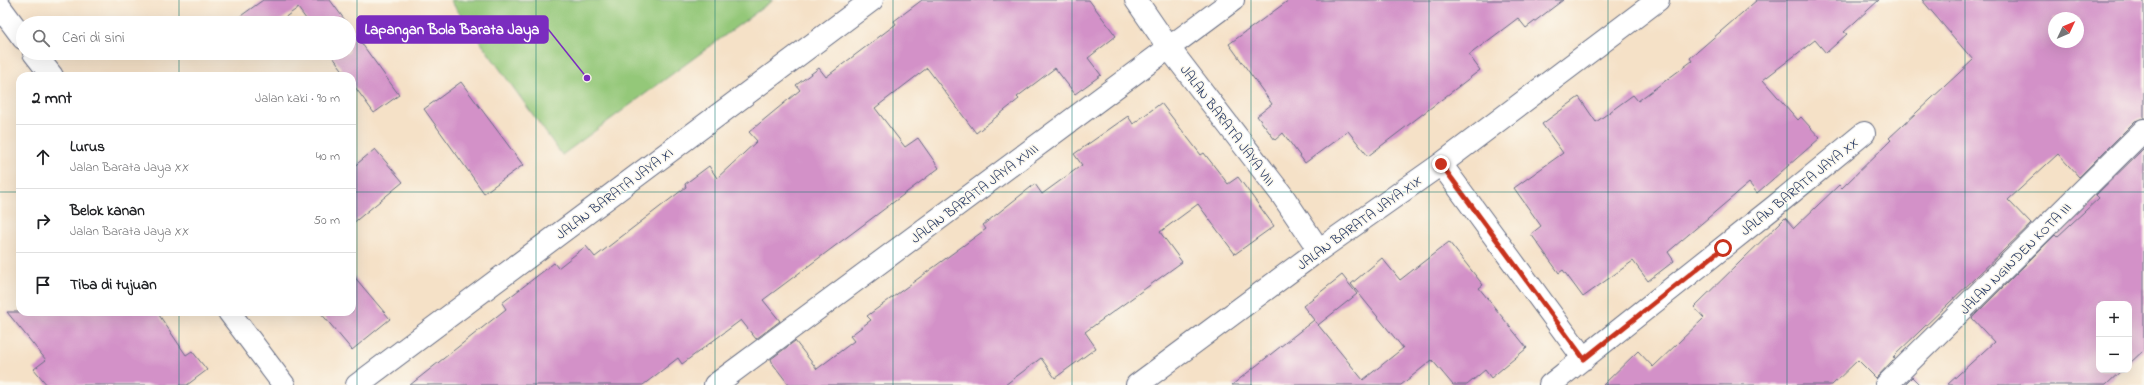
<!DOCTYPE html>
<html lang="id">
<head>
<meta charset="utf-8">
<style>
  body { margin:0; font-family:"Indie Flower",sans-serif; background:#f2f2f2; color:#202124 }
  .controls { position:absolute; right:12px; bottom:12px; display:grid; overflow:hidden; border-radius:8px; box-shadow:0 4px 16px #0002 }
  .controls button { width:36px; height:36px; display:grid; place-items:center; padding:0; border:0; border-bottom:1px solid #e0e0e0; background:#fff; color:#202124; font:20px sans-serif }
  .compass { position:absolute; left:2048px; top:12px; width:36px; height:36px; border-radius:50%; background:#fff; box-shadow:0 4px 16px #0002; rotate:46deg }
  .stop { position:absolute; width:12px; height:12px; margin:-9px; border:3px solid #c8321e; border-radius:50%; background:#fff }
  .stop.end { background:#c8321e; border-color:#fff; box-shadow:0 1px 4px #0008 }
  .list { margin:0; padding:0; list-style:none }
  h2 { display:flex; justify-content:space-between; align-items:center; height:52px; margin:0; padding:0 16px; font-size:17px }
  h2 small { font-size:13px; font-weight:400; color:#757577 }
  .list li { display:grid; grid-template-columns:26px 1fr auto; gap:12px; align-items:center; box-sizing:border-box; height:64px; padding:0 16px; border-top:1px solid #e0e0e0 }
  .list b { display:block; font-size:15px; white-space:nowrap }
  .list p { margin:0; font-size:13px; white-space:nowrap; color:#757577 }
  .list em { font-size:13px; font-style:normal; color:#757577 }
  .icon { flex:none; width:22px; height:22px; fill:none; stroke:currentColor; stroke-width:2; stroke-linecap:round; stroke-linejoin:round }
  .map { position:relative; flex:none; width:2144px; height:385px; overflow:hidden }
  .search { position:absolute; background:#fff; box-shadow:0 4px 16px #0002; left:16px; top:16px; width:340px; height:44px; display:flex; align-items:center; gap:10px; box-sizing:border-box; padding:0 14px; border-radius:22px; color:#757577; font-size:15px }
  .panel { position:absolute; background:#fff; box-shadow:0 4px 16px #0002; left:16px; top:72px; width:340px; height:244px; border-radius:12px }
  .map>svg:first-child { display:block }
  .green { fill:#94c879; stroke:#587c6c }
  .building { fill:#d391c8; fill-rule:evenodd }
  .lines { fill:none; stroke-linecap:round; stroke-linejoin:round }
  .minor-casing { stroke:#676d83; stroke-width:24 }
  .minor { stroke:#fff; stroke-width:22 }
  .route { stroke:#c8321e; stroke-width:5 }
  .grid { fill:none; stroke:#0f766e; stroke-width:1; stroke-opacity:0.55 }
  .labels { text-anchor:middle; stroke-width:3; stroke-linejoin:round; paint-order:stroke }
  .street-label { font-size:14px; fill:#1b2f5e; stroke:#fbf7ec }
  .leader { fill:none; stroke:#7b2cbf; stroke-width:1.5 }
  .callout-dot { fill:#7b2cbf; stroke:#fbf7ec; stroke-width:1.5 }
  .callout { fill:#7b2cbf; stroke:#7b2cbf; stroke-width:1.5 }
  .callout-label { font-size:15px; text-anchor:middle; font-weight:bold; fill:#fff }
</style>
</head>
<body>
<div class="map">
<svg width="2144" height="385" viewBox="0 0 2144 385">
  <rect width="100%" height="100%" fill="#fbf7ec"/>
  <filter id="ink" filterUnits="userSpaceOnUse"><feTurbulence type="fractalNoise" baseFrequency=".025" numOctaves="2"/><feDisplacementMap in="SourceGraphic" scale="8" xChannelSelector="R" yChannelSelector="G"/><feConvolveMatrix kernelMatrix="1 2 1 2 8 2 1 2 1" color-interpolation-filters="sRGB"/></filter>
  <filter id="wash" filterUnits="userSpaceOnUse"><feTurbulence type="fractalNoise" baseFrequency=".012" numOctaves="4" result="noise"/><feDisplacementMap in="SourceGraphic" scale="16" xChannelSelector="R" yChannelSelector="G"/><feGaussianBlur stdDeviation="0.9" result="paint"/><feColorMatrix in="noise" values="0 0 0 0 0 0 0 0 0 0 0 0 0 0 0 0 0 1.4 0 .05"/><feComposite in="paint" operator="in"/></filter>
  <g filter="url(#wash)">
    <rect width="100%" height="100%" fill="#f5e1c7"/>
    <path class="green" d="M 450,0 L 773,0 L 562,155 Z"/>
    <g id="blocks">
      <path class="building" d="M 263,0 L 330,0 L 347,23 L 309,23 L 298,8 L 277,23 L 231,23 Z
        M 922,0 L 1089,0 L 1116,36 L 1088,58 L 1101,75 L 1075,94 L 1055,68 L 1017,97 L 1019,99 L 976,133 L 927,68 L 875,108 L 905,147 L 918,138 L 939,168 L 763,300 L 780,321 L 756,339 L 741,320 L 682,364 L 678,358 L 643,385 L 410,385 L 506,309 L 502,303 L 554,263 L 558,268 L 586,246 L 595,257 L 686,187 L 685,184 L 709,166 L 717,178 L 757,141 L 749,132 L 800,90 L 796,85 L 819,68 L 826,77 L 896,24 L 894,21 Z
        M 1289,0 L 1563,0 L 1526,28 L 1518,18 L 1469,55 L 1480,70 L 1368,156 L 1348,131 L 1305,163 L 1283,133 L 1275,140 L 1257,116 L 1272,104 L 1229,44 Z
        M 1757,0 L 1879,0 L 1844,32 L 1847,34 L 1826,53 L 1815,40 L 1763,80 L 1798,120 L 1801,117 L 1820,138 L 1757,193 L 1749,183 L 1668,252 L 1674,261 L 1648,281 L 1633,261 L 1583,297 L 1563,270 L 1559,273 L 1531,234 L 1541,226 L 1514,188 L 1563,153 L 1542,124 L 1579,97 L 1596,122 L 1633,95 L 1638,101 L 1692,61 L 1690,58 Z
        M 1922,0 L 2144,0 L 2144,118 L 2135,121 L 2079,177 L 2058,154 L 2008,200 L 2031,224 L 1893,357 L 1895,358 L 1876,378 L 1858,360 L 1832,385 L 1603,385 L 1638,351 L 1653,367 L 1704,318 L 1694,307 L 1785,218 L 1794,228 L 1839,185 L 1842,188 L 1891,140 L 1889,138 L 1973,60 ZM 2054,18 L 2078,18 L 2078,42 L 2054,42 Z
        M 349,26 L 399,95 L 374,113 L 352,83 L 352,76 L 347,76 L 330,53 L 349,53 Z
        M 461,82 L 523,165 L 484,193 L 424,109 Z
        M 1161,103 L 1201,155 L 1204,153 L 1228,184 L 1238,177 L 1274,226 L 1235,254 L 1198,204 L 1160,232 L 1182,262 L 1085,332 L 1096,348 L 1055,378 L 1041,358 L 1005,385 L 789,385 L 773,364 L 771,359 L 795,341 L 817,369 L 854,341 L 850,336 L 871,320 L 867,316 L 986,229 L 983,225 L 1012,202 L 1035,184 L 1042,194 L 1082,165 L 1074,154 L 1128,116 L 1133,124 Z
        M 2144,148 L 2144,350 L 2129,364 L 2129,304 L 2099,304 L 2099,370 L 2122,370 L 2106,385 L 1947,385 L 1994,342 L 1972,318 L 2055,235 L 2057,237 L 2099,198 L 2096,195 Z
        M 375,149 L 403,182 L 352,224 L 352,168 Z
        M 1449,242 L 1483,285 L 1479,288 L 1527,348 L 1491,378 L 1485,370 L 1467,385 L 1453,385 L 1432,360 L 1401,385 L 1232,385 L 1314,320 L 1363,380 L 1403,348 L 1351,284 L 1382,258 L 1400,280 Z
        M 352,274 L 390,319 L 352,350 L 320,312 L 352,312 Z
        M 1342,275 L 1357,294 L 1318,325 L 1303,306 Z
        M 7,312 L 157,312 L 186,355 L 192,351 L 207,370 L 187,385 L 47,385 L 34,369 L 46,360 Z
        M 1912,377 L 1920,385 L 1904,385 Z"/>
    </g>
  </g>
  <g filter="url(#ink)">
    <use href="#blocks" fill-opacity="0" stroke="#676d83" stroke-width="1"/>
    <g class="lines">
      <defs>
        <path id="minor" d="M 1136,0 L 1169,48 L 1282,195 L 1319,250
          M 0,7 L 23,38
          M 34,53 L 52,76
          M 1441,164 L 1584,359
          M 229,312 L 284,385
          M 357,385 L 872,0
          M 715,385 L 1233,0
          M 1137,385 L 1319,250 L 1441,164 L 1658,0
          M 1550,385 L 1774,207 L 1864,133
          M 1886,385 L 2144,130"/>
      </defs>
      <use href="#minor" class="minor-casing"/>
      <use href="#minor" class="minor"/>
    </g>
  </g>
  <g class="lines" filter="url(#ink)">
    <path class="route" d="M 1441,164 L 1584,359 L 1723,248"/>
  </g>
  <path class="grid" d="M 179,0 L 179,23M 357,0 L 357,385M 536,0 L 536,385M 715,0 L 715,385M 893,0 L 893,385M 1072,0 L 1072,385M 1251,0 L 1251,385M 1429,0 L 1429,385M 1608,0 L 1608,385M 1787,0 L 1787,385M 1965,0 L 1965,385M 179,53 L 179,76M 0,192 L 20,192M 352,192 L 2144,192M 179,312 L 179,385"/>
  <g class="labels">
    <g class="street-label">
      <text transform="translate(1228 125) rotate(53)" y="5">JALAN BARATA JAYA VIII</text>
      <text transform="translate(1799 186) rotate(-39)" y="5">JALAN BARATA JAYA XX</text>
      <text transform="translate(614 193) rotate(-37)" y="5">JALAN BARATA JAYA XI</text>
      <text transform="translate(974 193) rotate(-37)" y="5">JALAN BARATA JAYA XVIII</text>
      <text transform="translate(1359 222) rotate(-36)" y="5">JALAN BARATA JAYA XIX</text>
      <text transform="translate(2015 258) rotate(-45)" y="5">JALAN NGINDEN KOTA III</text>
    </g>
  </g>
  <path class="leader" d="M587 78L548 29"/>
  <circle class="callout-dot" cx="587" cy="78" r="4"/>
  <rect class="callout" x="357" y="16" width="191" height="27" rx="4"/>
  <g class="callout-label">
    <text x="452" y="34">Lapangan Bola Barata Jaya</text>
  </g>
</svg>
<div class="controls">
<button>+</button>
<button>−</button>
</div>
<svg class="compass" viewBox="-18 -18 36 36"><path d="M0-13l5 13h-10z" fill="#e53935"/><path d="M0 13l5-13h-10z" fill="#757577"/></svg>
<div class="stop" style="left:1723px;top:248px"></div>
<div class="stop end" style="left:1441px;top:164px"></div>
<div class="search"><svg class="icon" aria-label="search" viewBox="0 0 24 24"><circle cx="10" cy="10" r="6"/><path d="M15 15l6 6"/></svg>Cari di sini</div>
<section class="panel">
<h2>2 mnt<small>Jalan kaki · 90 m</small></h2>
<ul class="list">
<li><svg class="icon" aria-label="ahead" viewBox="0 0 24 24"><path d="M12 20V5M6 11l6-6 6 6"/></svg><div><b>Lurus</b><p>Jalan Barata Jaya XX</p></div><em>40 m</em></li>
<li><svg class="icon" aria-label="right" viewBox="0 0 24 24"><path d="M7 20v-9h11M14 6l5 5-5 5"/></svg><div><b>Belok kanan</b><p>Jalan Barata Jaya XX</p></div><em>50 m</em></li>
<li><svg class="icon" aria-label="arrive" viewBox="0 0 24 24"><path d="M6 21V4h12l-3 4 3 4H6"/></svg><div><b>Tiba di tujuan</b></div></li>
</ul>
</section>
</div>
</body>
</html>
